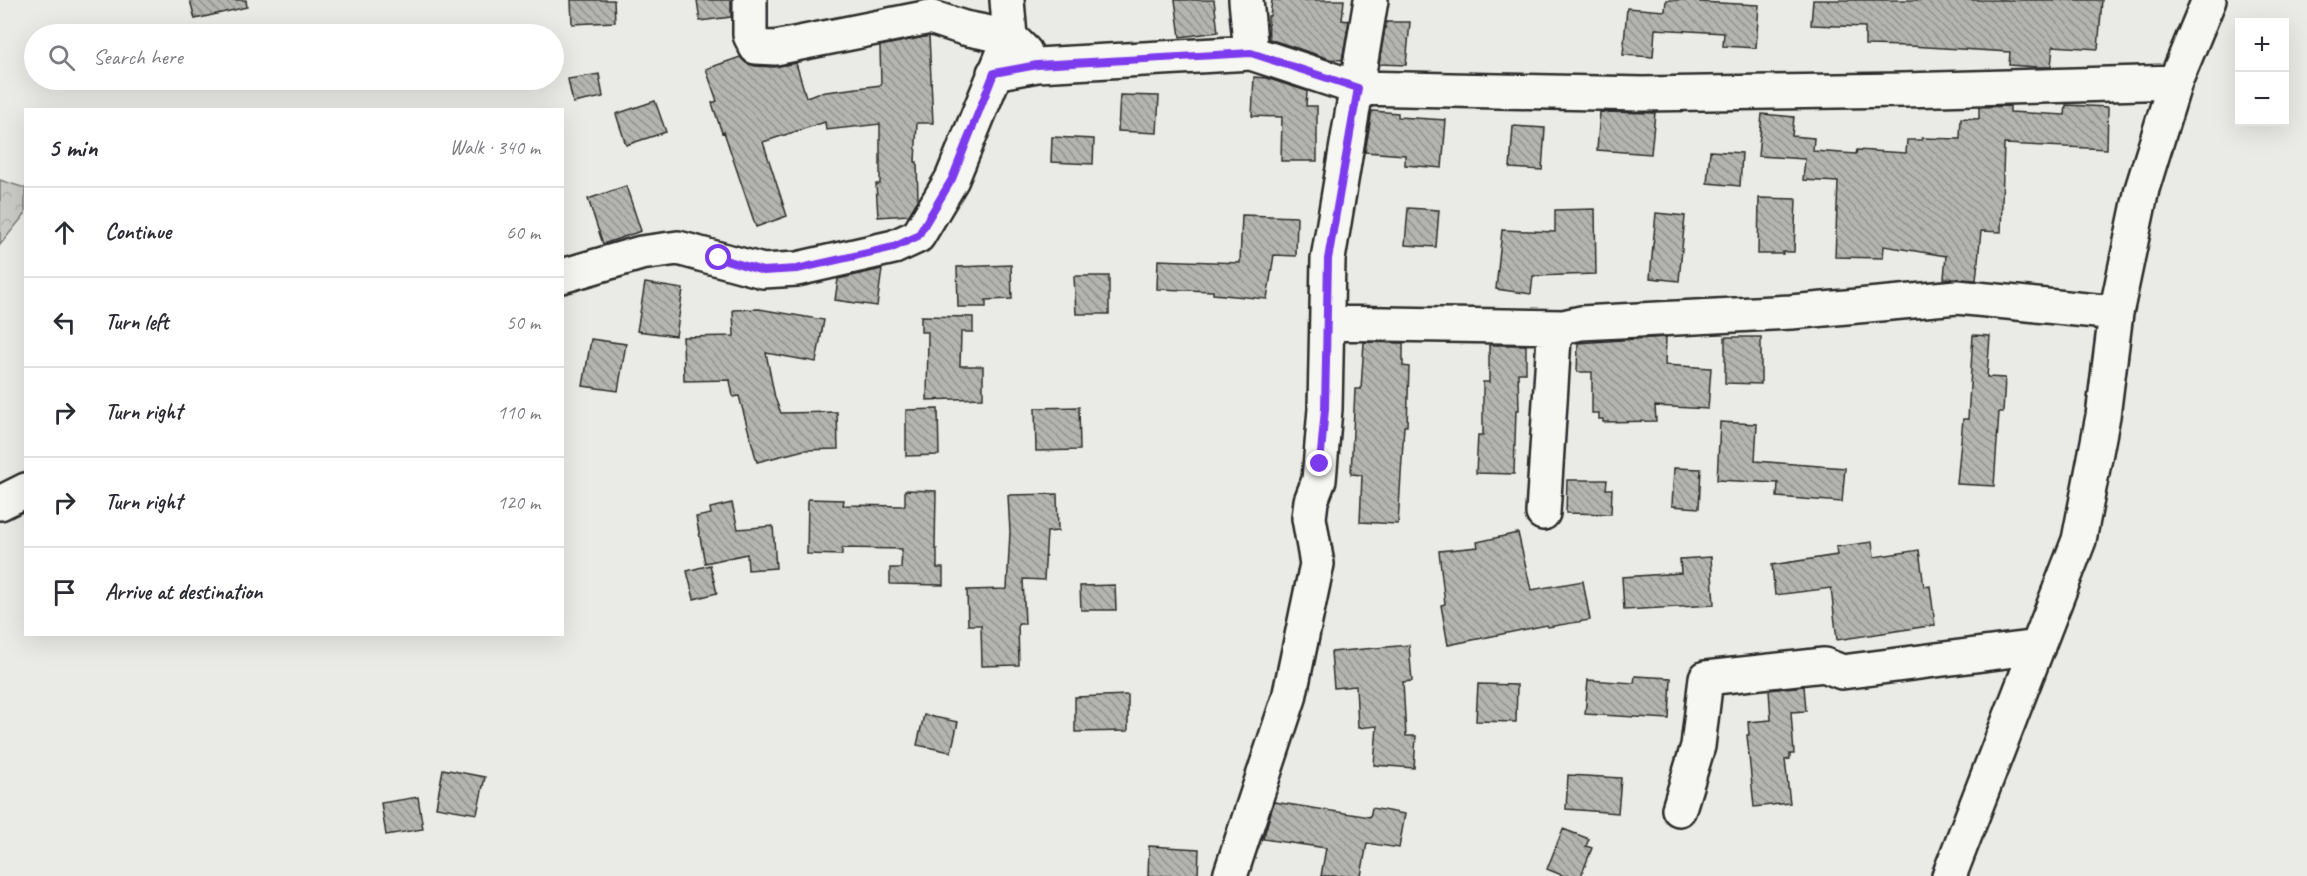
<!DOCTYPE html>
<html lang="en">
<head>
<meta charset="utf-8">
<style>
  body { margin:0; font-family:Caveat,sans-serif; background:#f7f7f7; color:#2b2b33 }
  .controls { position:absolute; right:18px; top:18px; display:grid; overflow:hidden; border-radius:0px; box-shadow:0 6px 24px #0002 }
  .controls button { width:54px; height:54px; display:grid; place-items:center; padding:0; border:0; border-bottom:2px solid #e1e1e2; background:#fff; color:#2b2b33; font:30px sans-serif }
  .stop { position:absolute; width:18px; height:18px; margin:-14px; border:4px solid #7c3aed; border-radius:50%; background:#fff }
  .stop.end { background:#7c3aed; border-color:#fff; box-shadow:0 2px 6px #0008 }
  .list { margin:0; padding:0; list-style:none }
  h2 { display:flex; justify-content:space-between; align-items:center; height:78px; margin:0; padding:0 24px; font-size:26px }
  h2 small { font-size:20px; font-weight:400; color:#7c7c81 }
  .list li { display:grid; grid-template-columns:39px 1fr auto; gap:18px; align-items:center; box-sizing:border-box; height:90px; padding:0 24px; border-top:2px solid #e1e1e2 }
  .list b { display:block; font-size:22px; white-space:nowrap }
  .list em { font-size:20px; font-style:normal; color:#7c7c81 }
  .icon { flex:none; width:33px; height:33px; fill:none; stroke:currentColor; stroke-width:2; stroke-linecap:round; stroke-linejoin:round }
  .map { position:relative; flex:none; width:2307px; height:876px; overflow:hidden }
  .search { position:absolute; background:#fff; box-shadow:0 6px 24px #0002; left:24px; top:24px; width:540px; height:66px; display:flex; align-items:center; gap:15px; box-sizing:border-box; padding:0 21px; border-radius:33px; color:#7c7c81; font-size:22px }
  .panel { position:absolute; background:#fff; box-shadow:0 6px 24px #0002; left:24px; top:108px; width:540px; height:528px; border-radius:0px }
  .map>svg:first-child { display:block }
  .forest { fill:url(#forest-crowns); stroke:#7a7a79; stroke-width:1.5 }
  .building { fill:url(#building-back-hatch); stroke:#2b2b2b; stroke-width:1.5 }
  .lines { fill:none; stroke-linecap:round; stroke-linejoin:round }
  .minor-casing { stroke:#2b2b2b; stroke-width:38 }
  .minor { stroke:#f6f6f2; stroke-width:33 }
  .route { stroke:#7c3aed; stroke-width:8 }
</style>
</head>
<body>
<div class="map">
<svg width="2307" height="876" viewBox="0 0 2307 876">
  <defs>
    <pattern id="forest-crowns" width="20" height="18" patternUnits="userSpaceOnUse" patternTransform="scale(1.5)"><rect width="20" height="18" fill="#cacac7"/><path d="M2 6a3 3 0 1 1 6 0M12 15a3 3 0 1 1 6 0" fill="none" stroke="#aeaeab"/></pattern>
    <pattern id="building-back-hatch" width="6" height="6" patternUnits="userSpaceOnUse" patternTransform="scale(1.5)"><rect width="6" height="6" fill="#b4b4b1"/><path d="M-1 5l2 2M0 0l6 6M5-1l2 2" fill="none" stroke="#939390"/></pattern>
  </defs>
  <rect width="100%" height="100%" fill="#eaeae6"/>
  <filter id="ink" filterUnits="userSpaceOnUse"><feTurbulence type="fractalNoise" baseFrequency=".0167" numOctaves="2"/><feDisplacementMap in="SourceGraphic" scale="12" xChannelSelector="R" yChannelSelector="G"/><feConvolveMatrix kernelMatrix="1 2 1 2 8 2 1 2 1" color-interpolation-filters="sRGB"/></filter>
  <g filter="url(#ink)">
    <path class="forest" d="M 0,180 L 25,188 L 25,214 L 0,245 Z"/>
    <path class="building" d="M 190,0 L 246,0 L 247,7 L 195,19 Z
      M 571,0 L 614,0 L 615,22 L 572,24 Z
      M 697,0 L 731,0 L 731,17 L 700,21 Z
      M 1175,0 L 1214,0 L 1218,32 L 1180,37 Z
      M 1272,0 L 1344,0 L 1342,20 L 1349,21 L 1342,60 L 1330,59 L 1269,39 L 1268,16 L 1270,16 Z
      M 1666,0 L 1700,0 L 1700,2 L 1759,5 L 1756,48 L 1723,46 L 1724,33 L 1655,29 L 1653,57 L 1623,55 L 1627,8 L 1665,11 Z
      M 1813,0 L 2102,0 L 2098,49 L 2053,46 L 2051,67 L 2037,67 L 2009,65 L 2010,52 L 1910,46 L 1865,45 L 1865,27 L 1811,25 Z
      M 1386,22 L 1410,22 L 1406,65 L 1379,64 Z
      M 929,36 L 933,123 L 917,123 L 915,162 L 917,162 L 918,200 L 909,215 L 878,217 L 876,184 L 880,184 L 880,124 L 826,130 L 825,122 L 763,142 L 787,216 L 756,227 L 724,132 L 722,133 L 712,103 L 717,101 L 706,69 L 740,57 L 746,63 L 755,66 L 774,67 L 796,63 L 806,97 L 818,93 L 881,85 L 880,46 Z
      M 599,74 L 603,97 L 573,103 L 568,79 Z
      M 1254,77 L 1266,78 L 1307,91 L 1306,106 L 1317,106 L 1317,161 L 1281,161 L 1282,117 L 1252,116 Z
      M 1120,95 L 1159,96 L 1157,133 L 1118,131 Z
      M 655,101 L 666,132 L 626,145 L 616,114 Z
      M 2066,105 L 2108,107 L 2107,149 L 2004,144 L 2001,232 L 1981,231 L 1976,280 L 1944,278 L 1946,256 L 1884,246 L 1883,258 L 1835,257 L 1838,182 L 1803,180 L 1805,159 L 1758,156 L 1762,114 L 1794,117 L 1792,136 L 1814,138 L 1813,151 L 1856,154 L 1857,150 L 1906,153 L 1907,140 L 1922,140 L 1922,138 L 1960,139 L 1961,118 L 1979,119 L 1979,107 L 2010,106 L 2010,112 L 2065,115 Z
      M 1372,111 L 1398,113 L 1398,117 L 1446,120 L 1442,168 L 1405,165 L 1405,155 L 1365,152 Z
      M 1600,112 L 1655,113 L 1651,154 L 1597,150 Z
      M 1513,126 L 1545,128 L 1542,170 L 1510,168 Z
      M 1052,137 L 1094,139 L 1093,164 L 1051,162 Z
      M 1710,151 L 1742,153 L 1740,186 L 1707,183 Z
      M 626,186 L 641,231 L 603,244 L 588,199 Z
      M 1759,198 L 1796,199 L 1794,252 L 1783,252 L 1783,254 L 1758,254 Z
      M 1408,208 L 1439,210 L 1436,247 L 1405,245 Z
      M 1595,209 L 1596,274 L 1533,276 L 1531,294 L 1496,289 L 1502,230 L 1555,232 L 1555,210 Z
      M 1656,213 L 1685,216 L 1679,281 L 1650,278 Z
      M 1242,215 L 1297,217 L 1296,256 L 1274,255 L 1267,299 L 1213,294 L 1213,291 L 1157,289 L 1158,260 L 1240,263 Z
      M 1011,265 L 1012,299 L 986,300 L 986,307 L 958,307 L 957,267 Z
      M 882,269 L 877,306 L 835,300 L 838,279 Z
      M 1074,276 L 1109,276 L 1109,314 L 1076,314 Z
      M 645,283 L 683,289 L 676,336 L 637,331 Z
      M 759,309 L 824,320 L 816,362 L 766,353 L 775,398 L 781,413 L 837,412 L 838,449 L 804,450 L 757,462 L 739,396 L 733,397 L 730,380 L 684,381 L 683,337 L 734,336 L 733,310 Z
      M 921,316 L 973,317 L 973,332 L 961,332 L 960,366 L 983,366 L 983,398 L 927,400 L 928,332 L 921,332 Z
      M 1973,335 L 1990,336 L 1987,377 L 2005,378 L 2003,412 L 1999,412 L 1994,486 L 1957,484 L 1963,419 L 1968,419 Z
      M 1666,337 L 1665,365 L 1711,368 L 1708,409 L 1655,406 L 1656,421 L 1603,422 L 1603,419 L 1599,419 L 1599,413 L 1592,413 L 1592,372 L 1577,372 L 1578,343 Z
      M 1725,337 L 1761,337 L 1761,384 L 1725,383 Z
      M 591,339 L 626,344 L 618,391 L 583,386 Z
      M 1364,342 L 1403,343 L 1403,366 L 1409,367 L 1407,426 L 1404,426 L 1398,524 L 1360,522 L 1362,475 L 1351,474 L 1355,389 L 1361,389 Z
      M 1489,345 L 1526,345 L 1526,373 L 1518,373 L 1519,410 L 1516,410 L 1514,474 L 1476,473 L 1478,435 L 1483,435 L 1483,382 L 1489,382 Z
      M 1079,407 L 1080,450 L 1036,451 L 1035,408 Z
      M 938,409 L 939,455 L 906,456 L 906,410 Z
      M 1720,422 L 1757,424 L 1755,461 L 1845,468 L 1842,502 L 1777,497 L 1778,483 L 1717,480 Z
      M 1674,468 L 1701,469 L 1699,508 L 1672,506 Z
      M 1567,480 L 1607,480 L 1606,489 L 1612,489 L 1611,514 L 1566,513 Z
      M 905,490 L 936,491 L 935,549 L 937,549 L 937,568 L 943,568 L 943,585 L 890,584 L 890,568 L 901,568 L 902,549 L 842,548 L 842,555 L 807,554 L 808,499 L 844,500 L 843,505 L 905,506 Z
      M 1057,494 L 1058,531 L 1047,532 L 1044,580 L 1023,579 L 1025,624 L 1018,624 L 1019,665 L 982,666 L 981,625 L 968,625 L 967,590 L 1007,589 L 1010,532 L 1008,495 Z
      M 732,503 L 738,529 L 773,526 L 776,568 L 748,570 L 747,554 L 705,563 L 696,517 L 711,514 L 710,508 Z
      M 1518,533 L 1531,590 L 1583,581 L 1590,620 L 1548,627 L 1547,625 L 1448,645 L 1441,605 L 1445,604 L 1439,551 L 1478,547 L 1477,542 Z
      M 1872,542 L 1874,557 L 1919,550 L 1924,587 L 1930,586 L 1935,625 L 1837,640 L 1831,588 L 1775,595 L 1772,565 L 1837,555 L 1836,547 Z
      M 1711,557 L 1714,605 L 1624,610 L 1622,577 L 1681,573 L 1680,559 Z
      M 710,565 L 717,593 L 694,599 L 687,571 Z
      M 1115,585 L 1116,610 L 1081,610 L 1080,586 Z
      M 1409,645 L 1412,681 L 1403,682 L 1406,736 L 1416,736 L 1414,768 L 1374,765 L 1377,726 L 1358,728 L 1356,686 L 1334,688 L 1331,652 Z
      M 1635,676 L 1671,678 L 1669,719 L 1585,714 L 1588,680 L 1634,683 Z
      M 1478,684 L 1517,685 L 1516,722 L 1476,721 Z
      M 1804,686 L 1806,711 L 1791,712 L 1794,754 L 1790,754 L 1790,759 L 1785,760 L 1790,803 L 1754,807 L 1747,735 L 1749,735 L 1748,722 L 1771,720 L 1769,690 Z
      M 1128,695 L 1128,731 L 1075,732 L 1075,697 Z
      M 924,715 L 958,722 L 951,752 L 917,745 Z
      M 443,769 L 485,777 L 477,814 L 436,807 Z
      M 1568,775 L 1621,778 L 1618,813 L 1566,809 Z
      M 418,797 L 423,829 L 386,835 L 381,803 Z
      M 1274,802 L 1370,817 L 1372,808 L 1405,814 L 1399,848 L 1367,843 L 1361,876 L 1321,876 L 1326,848 L 1263,839 Z
      M 1563,829 L 1589,839 L 1586,846 L 1592,848 L 1581,876 L 1564,876 L 1547,869 Z
      M 1149,846 L 1199,849 L 1198,876 L 1148,876 Z"/>
    <g class="lines">
      <defs>
        <path id="minor" d="M 750,0 L 750,35 L 756,47 L 775,48 L 930,17 L 964,28 L 1010,37 L 1025,52
          M 1246,0 L 1251,53
          M 994,73 L 1037,65 L 1251,53 L 1357,88 L 1643,94 L 1904,90 L 2175,82
          M 562,276 L 641,253 L 678,248 L 763,271 L 797,269 L 894,247 L 918,236 L 952,179 L 1010,37 L 1007,0
          M 1327,323 L 1563,327
          M 0,503 L 26,490
          M 1543,513 L 1554,338 L 1563,327 L 1581,323 L 1791,312 L 1957,297 L 2116,313
          M 1679,809 L 1698,746 L 1706,678 L 1824,665 L 1842,672 L 2038,647
          M 1230,876 L 1289,698 L 1317,564 L 1309,518 L 1311,501 L 1319,480 L 1325,409 L 1328,259 L 1371,0
          M 1949,876 L 2079,540 L 2103,416 L 2116,313 L 2142,189 L 2175,82 L 2209,0"/>
      </defs>
      <use href="#minor" class="minor-casing"/>
      <use href="#minor" class="minor"/>
    </g>
  </g>
  <g class="lines" filter="url(#ink)">
    <path class="route" d="M 719,258 L 763,271 L 797,269 L 894,247 L 918,236 L 952,179 L 994,73 L 1037,65 L 1251,53 L 1358,88 L 1328,259 L 1325,409 L 1320,464"/>
  </g>
</svg>
<div class="controls">
<button>+</button>
<button>−</button>
</div>
<div class="stop" style="left:719px;top:258px"></div>
<div class="stop end" style="left:1320px;top:464px"></div>
<div class="search"><svg class="icon" aria-label="search" viewBox="0 0 24 24"><circle cx="10" cy="10" r="6"/><path d="M15 15l6 6"/></svg>Search here</div>
<section class="panel">
<h2>5 min<small>Walk · 340 m</small></h2>
<ul class="list">
<li><svg class="icon" aria-label="ahead" viewBox="0 0 24 24"><path d="M12 20V5M6 11l6-6 6 6"/></svg><div><b>Continue</b></div><em>60 m</em></li>
<li><svg class="icon" aria-label="left" viewBox="0 0 24 24"><path d="M17 20v-9H6M10 6l-5 5 5 5"/></svg><div><b>Turn left</b></div><em>50 m</em></li>
<li><svg class="icon" aria-label="right" viewBox="0 0 24 24"><path d="M7 20v-9h11M14 6l5 5-5 5"/></svg><div><b>Turn right</b></div><em>110 m</em></li>
<li><svg class="icon" aria-label="right" viewBox="0 0 24 24"><path d="M7 20v-9h11M14 6l5 5-5 5"/></svg><div><b>Turn right</b></div><em>120 m</em></li>
<li><svg class="icon" aria-label="arrive" viewBox="0 0 24 24"><path d="M6 21V4h12l-3 4 3 4H6"/></svg><div><b>Arrive at destination</b></div></li>
</ul>
</section>
</div>
</body>
</html>
